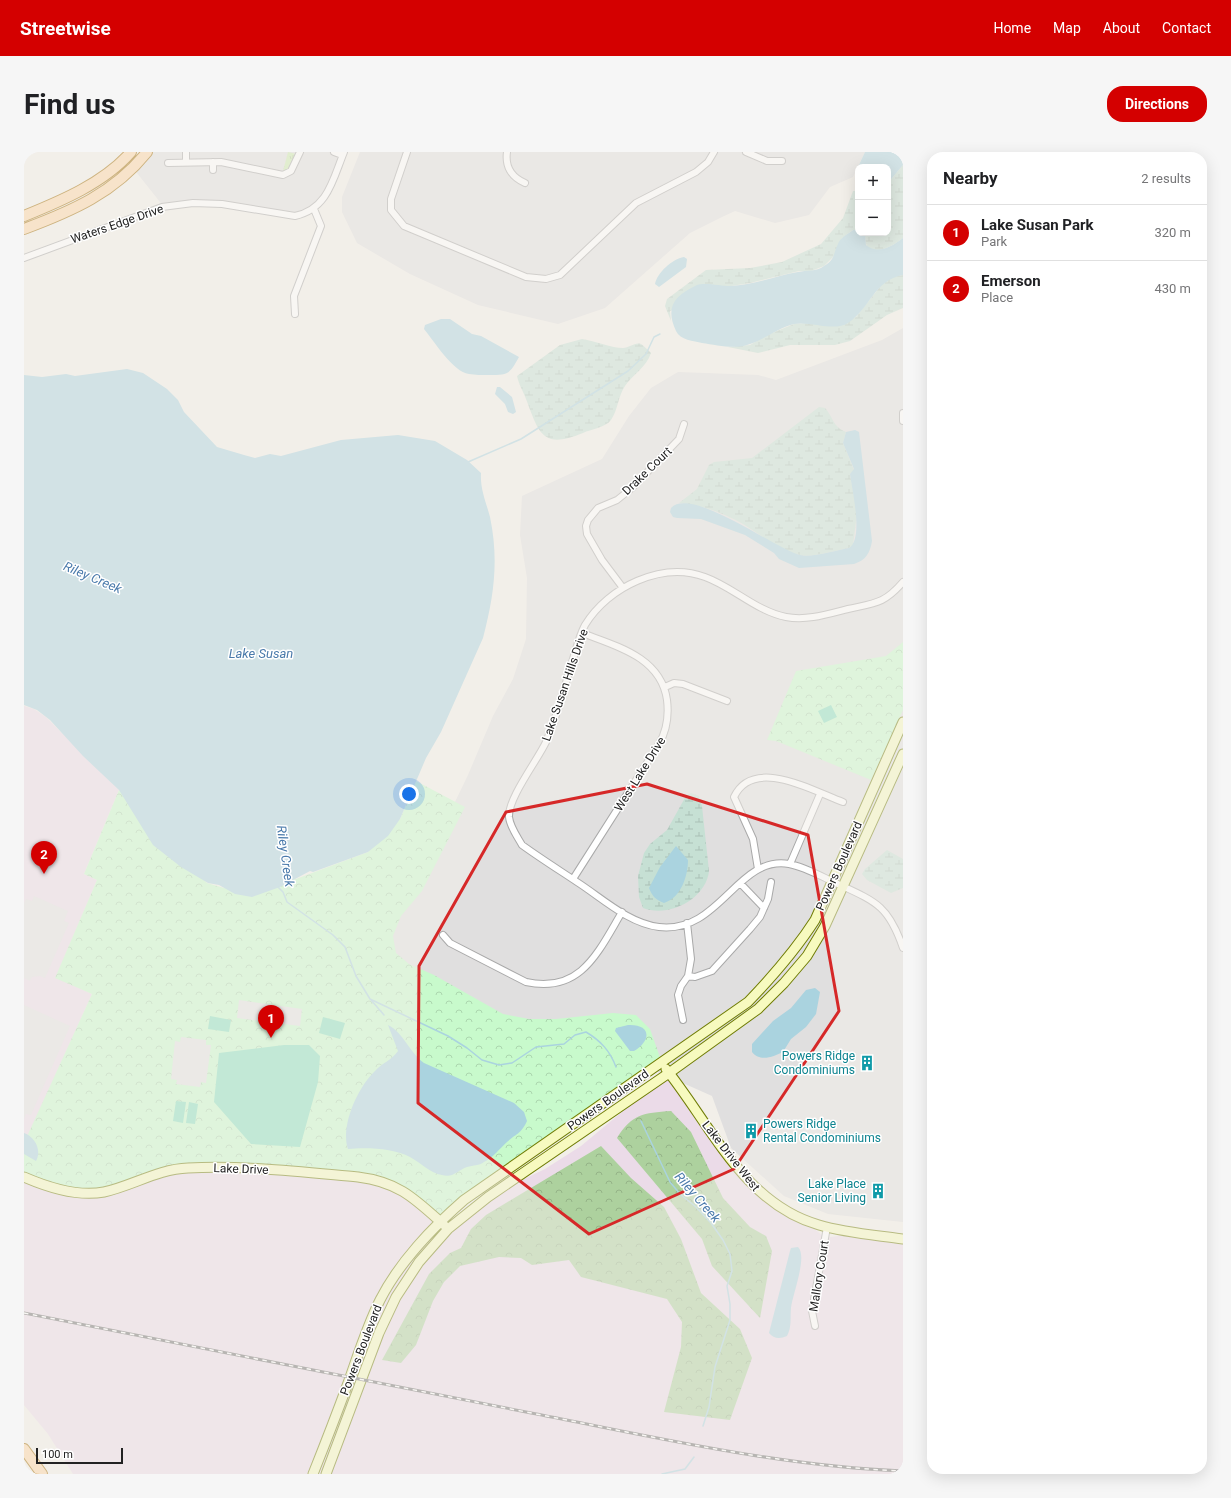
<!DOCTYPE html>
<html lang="en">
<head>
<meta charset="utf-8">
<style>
  body { margin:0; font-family:Roboto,sans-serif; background:#f6f6f6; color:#202124 }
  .controls { position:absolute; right:12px; top:12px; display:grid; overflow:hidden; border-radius:8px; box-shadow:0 4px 16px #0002 }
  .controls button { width:36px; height:36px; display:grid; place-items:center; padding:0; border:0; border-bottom:1px solid #e0e0e0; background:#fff; color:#202124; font:20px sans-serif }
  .scale { position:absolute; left:12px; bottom:10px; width:87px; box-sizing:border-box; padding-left:4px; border:2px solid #222; border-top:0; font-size:11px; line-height:14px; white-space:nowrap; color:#222; -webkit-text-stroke:3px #fff; paint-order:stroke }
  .you { position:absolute; left:385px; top:642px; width:14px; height:14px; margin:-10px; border:3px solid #fff; border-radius:50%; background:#1a73e8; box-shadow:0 0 0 6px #1a73e833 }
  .badge { display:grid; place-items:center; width:26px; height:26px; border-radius:50%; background:#d40000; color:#fff; font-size:13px; font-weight:700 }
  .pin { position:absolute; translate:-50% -33px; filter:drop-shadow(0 1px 2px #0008) }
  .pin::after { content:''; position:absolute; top:21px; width:14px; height:12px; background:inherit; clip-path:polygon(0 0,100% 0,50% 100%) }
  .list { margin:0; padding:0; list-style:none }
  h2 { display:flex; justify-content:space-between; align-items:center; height:52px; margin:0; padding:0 16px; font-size:17px }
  h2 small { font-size:13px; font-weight:400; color:#757577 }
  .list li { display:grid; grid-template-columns:26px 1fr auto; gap:12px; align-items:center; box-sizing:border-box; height:56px; padding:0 16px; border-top:1px solid #e0e0e0 }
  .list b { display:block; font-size:15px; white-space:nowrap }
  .list p { margin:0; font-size:13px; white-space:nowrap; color:#757577 }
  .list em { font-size:13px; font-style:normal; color:#757577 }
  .map { position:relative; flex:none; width:879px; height:1322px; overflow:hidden; border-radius:16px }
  header { display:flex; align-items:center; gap:24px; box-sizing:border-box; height:56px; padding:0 20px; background:#d40000; color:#fff }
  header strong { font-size:19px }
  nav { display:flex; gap:22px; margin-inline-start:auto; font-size:14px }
  .intro { display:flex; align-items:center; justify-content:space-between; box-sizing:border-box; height:96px; padding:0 24px }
  h1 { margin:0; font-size:28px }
  .button { padding:10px 18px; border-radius:16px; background:#d40000; color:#fff; font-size:14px; font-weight:700 }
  main { display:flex; gap:24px; padding:0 24px }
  aside { flex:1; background:#fff; border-radius:16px; box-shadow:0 4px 16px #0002 }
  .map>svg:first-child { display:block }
  .residential { fill:#e0dfdf }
  .industrial { fill:#ebdbe8 }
  .grass { fill:url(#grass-tufts) }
  .forest { fill:url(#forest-crowns) }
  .wetland { fill:url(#wetland-marsh) }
  .park { fill:url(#park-crowns) }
  .pitch { fill:#88e0be }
  .parking { fill:#e2e2e2 }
  .water { fill:#aad3df }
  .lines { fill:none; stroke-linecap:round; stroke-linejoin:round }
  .stream { stroke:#aad3df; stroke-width:1.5 }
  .street-casing { stroke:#a9a9a9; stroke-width:8 }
  .secondary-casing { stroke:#707d05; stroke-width:11 }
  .primary-casing { stroke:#a06b00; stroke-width:12 }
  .street { stroke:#fff; stroke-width:6 }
  .secondary { stroke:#f7fabf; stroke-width:9 }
  .primary { stroke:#fcd6a4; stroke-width:10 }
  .rail-casing { stroke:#707070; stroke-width:3 }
  .rail { stroke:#fff; stroke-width:1.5; stroke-dasharray:4.5; stroke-linecap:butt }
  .marked { fill:none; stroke:#d62828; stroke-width:3; stroke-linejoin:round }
  .labels { text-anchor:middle; stroke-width:3; stroke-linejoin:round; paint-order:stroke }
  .street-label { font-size:12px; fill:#222; stroke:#fff }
  .culture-label { font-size:12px; fill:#0d838f; stroke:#fff; text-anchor:end }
  .water-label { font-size:13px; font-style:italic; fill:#4a7aab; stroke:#fff }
</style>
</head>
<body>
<header>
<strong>Streetwise</strong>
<nav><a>Home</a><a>Map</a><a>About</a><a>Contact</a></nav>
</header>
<div class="intro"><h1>Find us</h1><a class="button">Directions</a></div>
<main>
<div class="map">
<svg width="879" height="1322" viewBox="0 0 879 1322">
  <defs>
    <pattern id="grass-tufts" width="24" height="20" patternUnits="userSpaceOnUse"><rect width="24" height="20" fill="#cdebb0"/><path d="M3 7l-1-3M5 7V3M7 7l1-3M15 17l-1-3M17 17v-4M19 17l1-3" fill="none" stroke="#b0c997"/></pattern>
    <pattern id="forest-crowns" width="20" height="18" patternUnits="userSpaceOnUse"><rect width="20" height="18" fill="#add19e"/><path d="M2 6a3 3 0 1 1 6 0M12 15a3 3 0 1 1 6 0" fill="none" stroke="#95b388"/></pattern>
    <pattern id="wetland-marsh" width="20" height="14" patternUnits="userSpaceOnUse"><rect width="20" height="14" fill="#c6e0d4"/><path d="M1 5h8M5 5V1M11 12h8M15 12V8" fill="none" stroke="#aac0b6"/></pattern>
    <pattern id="park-crowns" width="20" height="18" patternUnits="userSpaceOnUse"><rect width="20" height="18" fill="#c8facc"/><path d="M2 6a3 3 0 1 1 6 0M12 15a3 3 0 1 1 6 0" fill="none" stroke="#acd6af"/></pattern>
  </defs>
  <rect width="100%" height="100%" fill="#f2efe9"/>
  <path class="residential" d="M 123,0 L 320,0 L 300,47 L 271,64 L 198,52 L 140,55 L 109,16 Z
    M 336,0 L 841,0 L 829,25 L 806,35 L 785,63 L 751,71 L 711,59 L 698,65 L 666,81 L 581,156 L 534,172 L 454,153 L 386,122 L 333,91 L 318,60 L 318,45 Z
    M 879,176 L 879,1070 L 804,1062 L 760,1044 L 707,996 L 688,944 L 605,907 L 415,864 L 357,788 L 415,683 L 444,623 L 469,564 L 489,527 L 502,487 L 503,426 L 496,383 L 498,344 L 578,307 L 605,264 L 627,236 L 654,220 L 734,223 L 752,228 L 858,188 Z"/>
  <path class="industrial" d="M 0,554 L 10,557 L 22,565 L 95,638 L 60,722 L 73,728 L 32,825 L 68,842 L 0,993 Z
    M 645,921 L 689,982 L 751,1051 L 778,1066 L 801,1086 L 833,1081 L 879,1085 L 879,1322 L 49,1322 L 24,1282 L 0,1253 L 0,1025 L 163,1016 L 342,1026 L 387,1045 L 424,1077 L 467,1043 L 521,1017 L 557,994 Z"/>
  <path class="grass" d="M 264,0 L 272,2 L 265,17 L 259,19 Z"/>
  <path class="forest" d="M 647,959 L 667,980 L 699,1046 L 726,1075 L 742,1084 L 748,1099 L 736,1166 L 688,1114 L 678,1087 L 593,986 C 608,962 619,961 647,959 Z
    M 577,994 L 607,1026 L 640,1055 L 657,1087 L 677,1141 L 716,1177 L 728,1206 L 706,1268 L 640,1260 L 657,1195 L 658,1170 L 643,1147 L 557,1125 L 545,1108 L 508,1113 L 497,1106 L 475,1105 L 436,1114 L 420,1130 L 409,1149 L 392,1193 L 377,1211 L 358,1208 L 405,1122 L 426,1101 L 437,1096 L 447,1077 L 462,1063 Z"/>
  <path class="wetland" d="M 879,13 L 879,86 C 872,92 851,105 843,94 C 841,91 842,85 840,81 L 864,81 L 864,31 Z
    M 829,39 L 834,39 L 834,78 L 829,78 L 822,83 L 811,103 L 800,114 L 787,119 L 775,119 L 726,131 L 707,134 L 646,159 L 647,169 L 641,154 L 643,147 L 682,118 L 726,116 L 758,110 L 797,92 L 819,66 Z
    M 879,123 L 879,156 L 863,163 L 826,189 L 811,193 L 766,193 L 734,201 L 704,195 L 726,193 L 743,183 L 770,172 L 787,171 L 811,174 L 832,165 L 859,131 L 869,125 Z
    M 558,187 C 571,189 588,196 599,196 C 605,196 611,190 617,192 C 620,194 624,198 627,201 C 622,216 609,222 601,234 C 594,244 594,258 587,268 C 581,276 567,277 559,281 C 518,298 515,281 502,247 C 499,239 495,233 493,224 L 536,193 Z
    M 795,255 L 801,256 C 810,266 808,274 822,280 L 819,291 L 830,318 L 826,322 L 833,361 L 829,393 L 825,396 C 813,398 787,406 776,403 C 755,398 737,383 719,372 C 702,362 675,352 655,351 L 673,337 L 685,313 L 690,310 L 728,306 Z
    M 667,641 L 675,644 L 678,654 L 685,719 C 682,747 645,766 619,756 L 615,745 L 614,724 L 620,701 L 626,692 L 643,678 L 662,644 Z
    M 863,698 L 879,707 L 879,736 L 867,741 L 843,728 L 838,722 L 841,717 Z"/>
  <path class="park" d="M 879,490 L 879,558 L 847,628 L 752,589 L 743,588 L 772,519 L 862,504 Z
    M 392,629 L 441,655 L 398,739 L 377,764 L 369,784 L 372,801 L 385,812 L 410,823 L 479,862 L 505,867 L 532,867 L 589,861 L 612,863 L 626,877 L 638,911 L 416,1069 L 351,1027 L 163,1016 L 64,1041 L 0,1025 L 0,991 L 68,842 L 31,826 L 73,728 L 60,722 L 95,638 L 183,731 L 200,736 L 272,727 L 344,700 L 376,667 Z"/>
  <path class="pitch" d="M 807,553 L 813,565 L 800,571 L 794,559 Z
    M 186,864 L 207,868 L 205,880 L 184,877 Z
    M 299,865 L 321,871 L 316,887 L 295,881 Z
    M 260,893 L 285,893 L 296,904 L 294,930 L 276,995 L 227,992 L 190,950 L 195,901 Z
    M 152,949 L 162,950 L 159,971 L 149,969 Z
    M 165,950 L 174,952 L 171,972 L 162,971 Z"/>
  <path class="parking" d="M 10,744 L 44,759 L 40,769 L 45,771 L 21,826 L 16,824 L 8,825 L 6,829 L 0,826 L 0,751 L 2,747 L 8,749 Z
    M 215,848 L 278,857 L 276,874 L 213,866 Z
    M 0,853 L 46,874 L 7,963 L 2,962 L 0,967 Z
    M 157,885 L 182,888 L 182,893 L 187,893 L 182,931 L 177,930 L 176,935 L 152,932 L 153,928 L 147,927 L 151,889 L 156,890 Z"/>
  <path class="water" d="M 841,0 L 879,0 L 879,13 L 864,31 L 864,15 L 834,15 Z
    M 829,78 L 834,78 L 834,81 L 841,81 L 842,93 C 854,103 869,94 879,86 L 879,123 C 850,128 846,157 824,171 C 810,180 787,169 770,172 C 754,176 741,187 726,192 C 712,198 693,193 678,191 C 670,189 656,188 652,179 C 641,155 650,144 673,133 C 681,130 697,134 706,134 C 730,133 751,124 774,120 C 783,118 792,120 800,114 C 812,107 809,101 814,92 C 816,86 824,82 829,78 Z
    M 660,105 L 663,107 L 662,115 L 635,135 L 631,132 C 633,121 648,107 660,105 Z
    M 417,167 L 426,167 L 448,182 L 457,184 L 495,205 C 485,223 484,223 464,223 C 458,223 451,223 445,222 C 429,220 410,189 400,177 L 401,173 Z
    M 103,217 L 119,221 L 143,237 L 154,248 L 160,260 L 193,295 L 220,303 L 231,306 L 246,302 L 257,304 L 317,288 L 374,283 L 411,289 L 443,308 L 457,321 C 456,337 462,350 466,365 C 475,408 470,444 459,486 L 417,580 L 402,606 L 376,667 L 364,684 L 344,700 L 289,720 L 286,719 L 256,735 L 228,745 L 211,742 L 195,733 L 184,731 L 157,715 L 129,693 L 95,638 L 59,604 L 26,568 L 13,558 L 0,553 L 0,223 L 18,225 L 42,222 L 51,224 Z
    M 473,235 L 476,235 L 488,245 L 492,260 L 489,262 L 484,260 L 481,252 L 471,242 Z
    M 831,278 L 835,280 L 848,389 C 846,401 842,408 830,412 L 775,416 L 755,407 L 750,401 L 721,383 L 677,367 L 653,366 L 649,365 L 646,360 L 647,356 C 668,334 751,397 776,403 C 787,406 813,398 825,396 C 840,387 828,338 826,322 L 830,317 L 819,291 L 822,280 Z
    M 652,694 L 664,708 C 664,724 657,746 640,751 C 632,748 628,744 625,736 L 636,715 Z
    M 791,836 L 796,840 L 792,862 L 782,875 L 767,887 L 759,900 C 749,905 736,910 728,900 L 728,892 L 749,869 L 767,856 L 782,838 Z
    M 364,873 C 379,880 386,901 400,911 L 490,951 L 500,960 L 503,969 C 497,982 493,981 483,990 C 475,997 470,1005 460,1010 C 455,1014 449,1013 443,1015 C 434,1018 430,1026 418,1023 C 406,1021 397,1011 386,1005 C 370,996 342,995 324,997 C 316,974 334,935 351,919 C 358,911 368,908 374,899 Z
    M 604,873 C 627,872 628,888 610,899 L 606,899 L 591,879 L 592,876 Z
    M 0,981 C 11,985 18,998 12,1009 L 0,1002 Z
    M 774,1095 C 784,1104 768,1144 767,1156 C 766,1166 768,1175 763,1184 C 756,1187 750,1187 745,1181 L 766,1099 L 767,1096 Z"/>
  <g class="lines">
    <path class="stream" d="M 444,310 L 497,287 L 604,219 L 622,202 L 630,185 L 636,182
      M 254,735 L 259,740 L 263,750 L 309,783 L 321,795 L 332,824 L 346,847 L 424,884 L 443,896 L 458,908 L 475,913 L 488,911 L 512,895 L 540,892 L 551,883 L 562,880 C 577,889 586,899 592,915
      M 347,848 L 360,863
      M 617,969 L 646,1030 L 656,1042 L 672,1055 L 687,1071 L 699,1088 L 706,1102 L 708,1119 L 703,1134 L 706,1152 L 706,1168 L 691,1215 L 685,1255 L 679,1274
      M 638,1322 L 661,1317 L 670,1305"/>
    <defs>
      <path id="street" d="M 162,0 L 162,10
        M 310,0 L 318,3
        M 383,0 L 367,47 L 367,58 L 380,74 L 502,125 L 522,127 L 536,123 L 612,51 L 672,20 L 684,10 L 690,0
        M 483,0 C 481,14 487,25 501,31
        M 722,0 L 743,9 L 758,9
        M 144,11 L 197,10 L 259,23 L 267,19 L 276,0
        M 189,18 L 189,10
        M 0,106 L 138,55 L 169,51 L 198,52 L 271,64 C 304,57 309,27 320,0
        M 271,162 L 270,144 L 297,74 L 290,57
        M 879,261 L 879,269
        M 879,430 C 860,452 851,451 824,457 C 804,462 783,469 762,465 C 732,459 709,435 681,425 C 638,409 584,435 561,473 C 555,484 552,498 548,510 C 540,537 533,564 522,590 C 513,609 484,646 485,665 C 486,675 493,684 498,693 C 516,706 535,718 553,730 C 578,746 604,771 635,775 C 696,782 713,703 765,712 C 782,715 800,726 816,733 C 853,750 865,755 879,796
        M 599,436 L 578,408 L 563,382 L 562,374 L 564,368 L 574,356 L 593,348 L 608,336 L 655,287 L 660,272
        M 641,535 L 650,531 L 659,532 L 703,549
        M 766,712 L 796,642
        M 734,717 L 729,687 L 710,645 C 729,604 789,639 819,650
        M 549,727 L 635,592 C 643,578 645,564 643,548 C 637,505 592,494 558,481
        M 716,731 L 740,756
        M 419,783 L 426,791 L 502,830 C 557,842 574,800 598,760
        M 664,824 L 671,825 L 688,819 L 726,777 L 736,765 L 744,747 L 747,730
        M 659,868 L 654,843 L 657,834 L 664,824 L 667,807 L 663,771
        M 791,1174 L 788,1159 L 803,1075"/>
      <path id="secondary" d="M 642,917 C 687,973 720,1052 795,1073 C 822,1081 851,1083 879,1087
        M 0,1025 C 23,1035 54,1045 80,1040 C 108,1034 134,1017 164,1016 C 220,1013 279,1020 334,1025 C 375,1030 391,1047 420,1073
        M 289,1322 C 301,1292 313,1261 324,1231 C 334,1203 343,1174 356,1148 C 376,1109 407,1077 440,1048 L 724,850 C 749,824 771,799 791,768 L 879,570
        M 302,1322 L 355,1181 L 372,1145 L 395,1110 L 424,1077 L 464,1045 L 645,921 L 734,857 L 760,831 L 783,804 L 801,774 L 879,602"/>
      <path id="primary" d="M 0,64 C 37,49 80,31 107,0
        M 0,77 C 48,59 90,41 123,0
        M 0,1297 L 18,1322"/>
    </defs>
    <use href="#street" class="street-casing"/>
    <use href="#secondary" class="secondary-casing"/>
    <use href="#primary" class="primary-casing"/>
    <use href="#street" class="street"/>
    <use href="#secondary" class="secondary"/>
    <use href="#primary" class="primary"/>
    <defs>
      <path id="rail" d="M 0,1161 C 167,1194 335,1227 502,1260 C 627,1284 752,1314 879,1319"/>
    </defs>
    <use href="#rail" class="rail-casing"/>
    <use href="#rail" class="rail"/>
  </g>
  <path d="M0 0H879V1322H0ZM 623,632 L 784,683 L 815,859 L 710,1017 L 565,1082 L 394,951 L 395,814 L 482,660 Z" fill="#f2efe9" fill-opacity=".55" fill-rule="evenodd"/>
  <path class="marked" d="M 623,632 L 784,683 L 815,859 L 710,1017 L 565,1082 L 394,951 L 395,814 L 482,660 Z"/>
  <defs>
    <symbol id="building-bare" viewBox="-9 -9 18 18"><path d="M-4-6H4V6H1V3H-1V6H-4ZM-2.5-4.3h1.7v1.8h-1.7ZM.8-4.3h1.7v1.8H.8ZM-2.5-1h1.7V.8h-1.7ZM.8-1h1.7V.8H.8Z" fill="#0f9aa8" stroke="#fff" stroke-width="2.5" paint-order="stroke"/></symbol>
  </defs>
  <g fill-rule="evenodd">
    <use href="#building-bare" x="832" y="900" width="22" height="22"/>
    <use href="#building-bare" x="716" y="968" width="22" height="22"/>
    <use href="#building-bare" x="843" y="1028" width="22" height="22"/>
  </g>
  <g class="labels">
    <g class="street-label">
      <text transform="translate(93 72) rotate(-19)" y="4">Waters Edge Drive</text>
      <text transform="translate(623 319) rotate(-44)" y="4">Drake Court</text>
      <text transform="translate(541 533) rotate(-71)" y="4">Lake Susan Hills Drive</text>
      <text transform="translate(616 622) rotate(-58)" y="4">West Lake Drive</text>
      <text transform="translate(815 714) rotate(-66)" y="4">Powers Boulevard</text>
      <text transform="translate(584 948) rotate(-35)" y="4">Powers Boulevard</text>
      <text transform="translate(707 1004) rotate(52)" y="4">Lake Drive West</text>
      <text transform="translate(217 1017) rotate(2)" y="4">Lake Drive</text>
      <text transform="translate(795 1124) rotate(-81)" y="4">Mallory Court</text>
      <text transform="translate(337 1198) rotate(-69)" y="4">Powers Boulevard</text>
    </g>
    <g class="culture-label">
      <text x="831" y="908">Powers Ridge<tspan x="831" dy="14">Condominiums</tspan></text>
      <text x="739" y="976" text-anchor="start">Powers Ridge<tspan x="739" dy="14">Rental Condominiums</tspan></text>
      <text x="842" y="1036">Lake Place<tspan x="842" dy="14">Senior Living</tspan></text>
    </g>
    <g class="water-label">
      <text transform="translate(69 425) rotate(23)" y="5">Riley Creek</text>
      <text x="237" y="506">Lake Susan</text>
      <text transform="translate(262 704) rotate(82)" y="5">Riley Creek</text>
      <text transform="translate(674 1045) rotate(49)" y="5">Riley Creek</text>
    </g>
  </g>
</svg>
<div class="controls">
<button>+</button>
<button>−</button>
</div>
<div class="scale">100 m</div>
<div class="you"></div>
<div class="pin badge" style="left:247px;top:886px">1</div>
<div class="pin badge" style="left:20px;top:722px">2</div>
</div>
<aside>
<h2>Nearby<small>2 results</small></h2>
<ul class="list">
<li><span class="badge">1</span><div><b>Lake Susan Park</b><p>Park</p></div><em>320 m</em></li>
<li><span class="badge">2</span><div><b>Emerson</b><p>Place</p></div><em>430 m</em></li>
</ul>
</aside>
</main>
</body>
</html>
